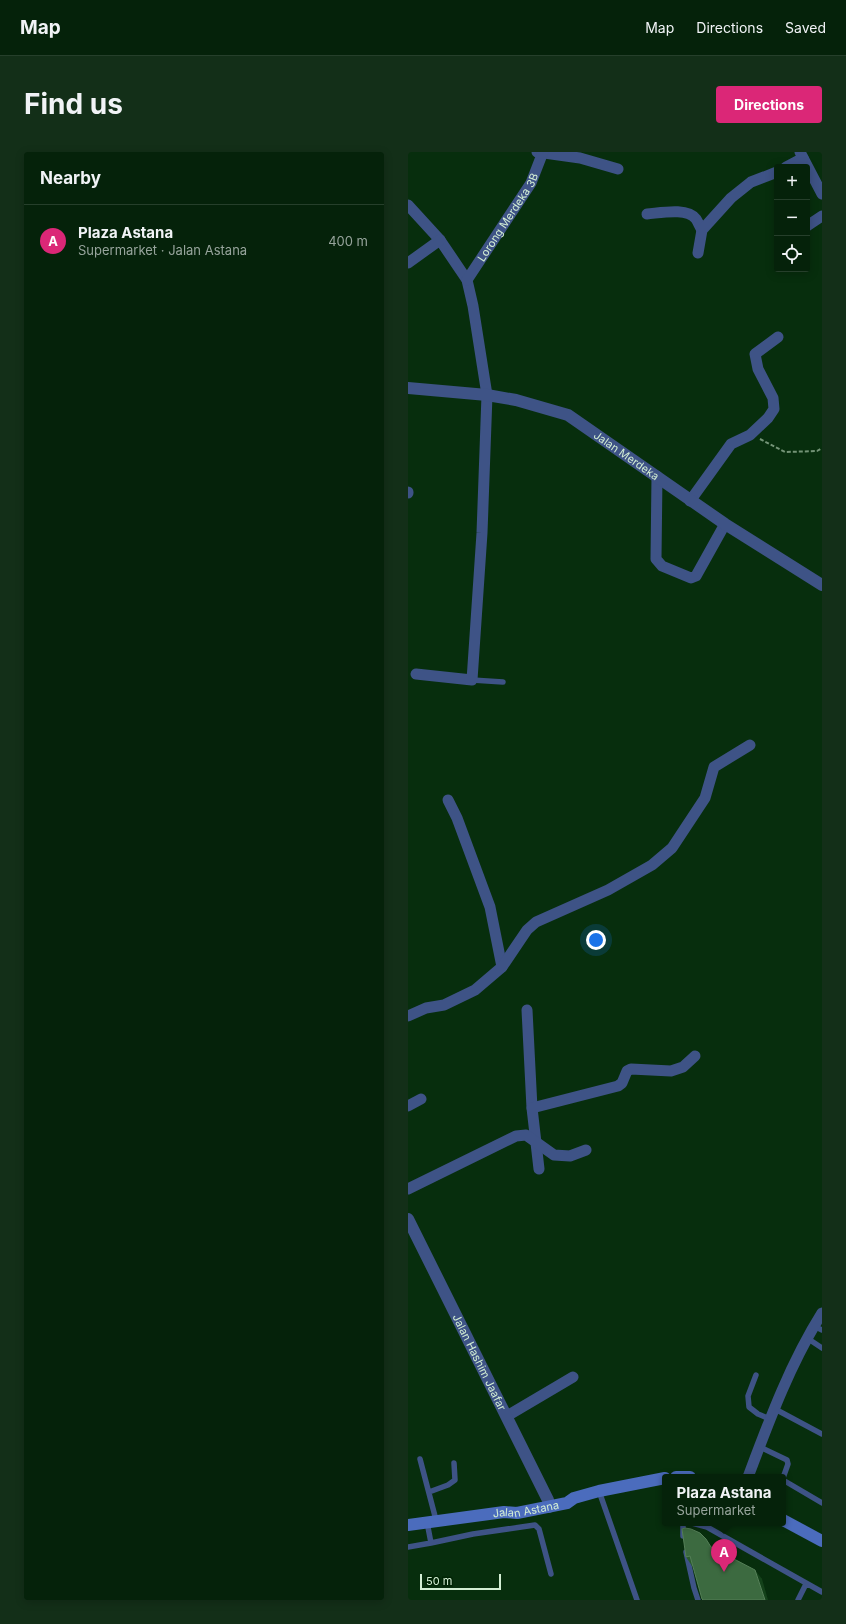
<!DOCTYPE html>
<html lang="en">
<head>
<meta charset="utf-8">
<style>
  body { margin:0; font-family:Inter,sans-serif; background:#132f18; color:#f1f3f6 }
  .controls { position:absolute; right:12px; top:12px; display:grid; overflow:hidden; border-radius:4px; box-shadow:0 2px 10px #0003 }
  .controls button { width:36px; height:36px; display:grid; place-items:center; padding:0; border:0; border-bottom:1px solid #263f2b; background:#05220a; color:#f1f3f6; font:20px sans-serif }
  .scale { position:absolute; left:12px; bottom:10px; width:81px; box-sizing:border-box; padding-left:4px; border:2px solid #d3eed4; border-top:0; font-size:11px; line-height:14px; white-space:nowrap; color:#d3eed4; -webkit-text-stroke:3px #002404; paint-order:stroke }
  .you { position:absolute; left:188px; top:788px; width:14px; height:14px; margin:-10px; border:3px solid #fff; border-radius:50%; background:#1a73e8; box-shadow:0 0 0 6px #1a73e833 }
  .badge { display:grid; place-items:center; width:26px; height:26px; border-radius:50%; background:#db2777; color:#fff; font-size:13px; font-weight:700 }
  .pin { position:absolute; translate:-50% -33px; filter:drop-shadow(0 1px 2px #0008) }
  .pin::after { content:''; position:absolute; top:21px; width:14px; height:12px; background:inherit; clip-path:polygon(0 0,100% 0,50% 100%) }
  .popup { position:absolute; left:254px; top:1322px; width:124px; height:52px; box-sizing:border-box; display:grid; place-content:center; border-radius:4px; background:#05220a; filter:drop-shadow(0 1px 3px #0005); font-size:13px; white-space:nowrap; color:#97a49c }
  .popup b { font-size:15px; color:#f1f3f6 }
  .popup::after { content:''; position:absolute; left:50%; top:100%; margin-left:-8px; border:8px solid transparent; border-top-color:#05220a }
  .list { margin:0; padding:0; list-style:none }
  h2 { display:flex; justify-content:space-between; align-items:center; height:52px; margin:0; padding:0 16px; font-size:17px }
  h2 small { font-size:13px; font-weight:400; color:#97a49c }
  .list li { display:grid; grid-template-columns:26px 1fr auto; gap:12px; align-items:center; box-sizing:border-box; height:72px; padding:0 16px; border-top:1px solid #263f2b }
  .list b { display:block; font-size:15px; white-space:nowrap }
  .list p { margin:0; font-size:13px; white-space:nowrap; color:#97a49c }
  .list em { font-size:13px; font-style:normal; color:#97a49c }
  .icon { flex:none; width:22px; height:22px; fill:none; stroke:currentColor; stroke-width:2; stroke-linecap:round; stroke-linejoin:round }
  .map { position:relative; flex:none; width:414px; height:1448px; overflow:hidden; border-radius:4px }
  header { display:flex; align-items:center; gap:24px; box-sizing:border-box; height:56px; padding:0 20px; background:#05220a; border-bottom:1px solid #263f2b }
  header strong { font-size:19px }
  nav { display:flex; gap:22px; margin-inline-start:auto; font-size:14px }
  .intro { display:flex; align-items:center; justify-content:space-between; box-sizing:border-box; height:96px; padding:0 24px }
  h1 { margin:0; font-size:28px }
  .button { padding:10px 18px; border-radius:4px; background:#db2777; color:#fff; font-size:14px; font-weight:700 }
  main { display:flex; gap:24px; padding:0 24px }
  aside { flex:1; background:#05220a; border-radius:4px; box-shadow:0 2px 10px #0003 }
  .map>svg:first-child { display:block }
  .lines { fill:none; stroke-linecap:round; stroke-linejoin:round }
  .path { stroke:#739376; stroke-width:2; stroke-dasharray:4 2; stroke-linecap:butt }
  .service { stroke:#3e5386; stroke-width:5.5 }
  .minor { stroke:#3e5386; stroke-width:11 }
  .tertiary { stroke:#3e5386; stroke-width:12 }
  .secondary { stroke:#4b6cbd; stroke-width:12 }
  .wall { fill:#2a5a2e }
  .shaded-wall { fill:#14421a }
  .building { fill:#3c6a40; stroke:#547f57 }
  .labels { text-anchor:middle; stroke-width:3; stroke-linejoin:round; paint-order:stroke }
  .street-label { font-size:11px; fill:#d3eed4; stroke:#002404 }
</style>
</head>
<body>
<header>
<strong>Map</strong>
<nav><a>Map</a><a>Directions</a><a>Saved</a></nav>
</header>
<div class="intro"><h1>Find us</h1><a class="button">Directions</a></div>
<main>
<aside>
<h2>Nearby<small></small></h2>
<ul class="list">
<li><span class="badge">A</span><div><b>Plaza Astana</b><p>Supermarket · Jalan Astana</p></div><em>400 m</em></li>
</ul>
</aside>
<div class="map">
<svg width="414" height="1448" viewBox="0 0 414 1448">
  <rect width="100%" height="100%" fill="#072e0d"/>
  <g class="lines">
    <path class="path" d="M 352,287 L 377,300 L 409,299 L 414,296"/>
    <path class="service" d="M 64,528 L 95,530
      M 406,1174 L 414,1178
      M 399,1186 L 414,1196
      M 348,1223 L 340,1244 L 341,1255 L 350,1262 L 362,1267
      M 367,1257 L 414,1282
      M 352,1295 L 379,1308 L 380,1312 L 375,1326
      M 12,1307 L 28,1368
      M 375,1328 L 414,1351
      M 191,1339 L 229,1448
      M 21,1340 L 40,1333 L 47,1328 L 46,1311
      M 275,1371 L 275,1384
      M 284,1371 L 299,1375 L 414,1440
      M 23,1391 L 65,1382 L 127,1373 L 131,1377 L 143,1422
      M 0,1395 L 23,1391 L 19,1370
      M 278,1400 L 286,1436 L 290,1448
      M 390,1448 L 398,1432"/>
    <g class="minor">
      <path d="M 129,0 L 172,6 L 210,17"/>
      <path d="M 392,0 L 414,42"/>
      <path d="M 378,15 L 395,6"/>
      <path d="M 0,53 L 32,88 L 59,128 L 65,154 L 79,243 L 74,381 L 64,528 L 8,522"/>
      <path d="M 239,62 C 252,61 279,55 288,67 C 290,70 292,75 294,78"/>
      <path d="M 399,74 L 414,64"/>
      <path d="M 290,101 L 294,78 L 323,46 L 343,30 L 369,20"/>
      <path d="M 0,111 L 32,88"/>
      <path id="s1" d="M 59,128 L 123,31 L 135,0"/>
      <path d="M 249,324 L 248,407 L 254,414 L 283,426 L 288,424 L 317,372"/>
      <path d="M 0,340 L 0,341"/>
      <path d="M 282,349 L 323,292 L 342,283 L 360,266 L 366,257 L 365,246 L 350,217 L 347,202 L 370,185"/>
      <path d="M 40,648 L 49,666 L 82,755 L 94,815"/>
      <path d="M 119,858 L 124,956 L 131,1017"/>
      <path d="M 0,864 L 18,856 L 36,853 L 67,838 L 94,815 L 119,778 L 128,770 L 200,738 L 244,713 L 264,696 L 297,646 L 306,615 L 342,593"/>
      <path d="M 0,954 L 13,947"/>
      <path d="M 124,956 L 210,934 L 214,931 L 219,919 L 223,917 L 263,919 L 275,915 L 287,904"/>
      <path d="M 0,1037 L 108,984 L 118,983 L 146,1003 L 162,1004 L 178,998"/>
      <path d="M 99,1264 L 165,1225"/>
      <path d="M 340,1325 C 361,1269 382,1212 414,1161"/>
    </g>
    <g class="tertiary">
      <path id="s2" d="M 0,236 L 79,243 L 108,248 L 160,263 L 317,372 L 414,433"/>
      <path id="s3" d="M 0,1067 L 140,1348 L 141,1355"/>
    </g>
    <g class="secondary">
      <path d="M 268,1325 L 282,1325"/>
      <path d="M 375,1368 L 414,1389"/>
      <path id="s4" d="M 0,1373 L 96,1360 L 109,1361 L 159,1351 L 166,1346 L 191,1339 L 257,1326"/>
    </g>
  </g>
  <path class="wall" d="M 305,1396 L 354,1427 L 284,1414 L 278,1405 Z"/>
  <path class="shaded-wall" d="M 347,1418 L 354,1427 L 360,1448 L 357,1448 Z"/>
  <path class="building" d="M 277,1376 L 283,1377 L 292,1381 L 298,1387 L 303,1395 L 347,1418 L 357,1448 L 295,1448 L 294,1447 L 282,1404 L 278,1405 L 274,1377 Z"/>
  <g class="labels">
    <g class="street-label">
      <text dy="4" stroke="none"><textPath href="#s1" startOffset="75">Lorong Merdeka 3B</textPath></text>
      <text dy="4" stroke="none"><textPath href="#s2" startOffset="234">Jalan Merdeka</textPath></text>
      <text dy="4" stroke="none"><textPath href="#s3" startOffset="160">Jalan Hashim Jaafar</textPath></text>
      <text dy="4" stroke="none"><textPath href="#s4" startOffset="119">Jalan Astana</textPath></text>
    </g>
  </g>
</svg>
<div class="controls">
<button>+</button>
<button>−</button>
<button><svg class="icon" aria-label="locate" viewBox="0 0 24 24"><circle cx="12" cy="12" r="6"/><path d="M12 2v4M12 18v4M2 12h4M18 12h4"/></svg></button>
</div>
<div class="scale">50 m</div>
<div class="you"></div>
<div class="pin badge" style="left:316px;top:1420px">A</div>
<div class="popup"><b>Plaza Astana</b>Supermarket</div>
</div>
</main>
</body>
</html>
